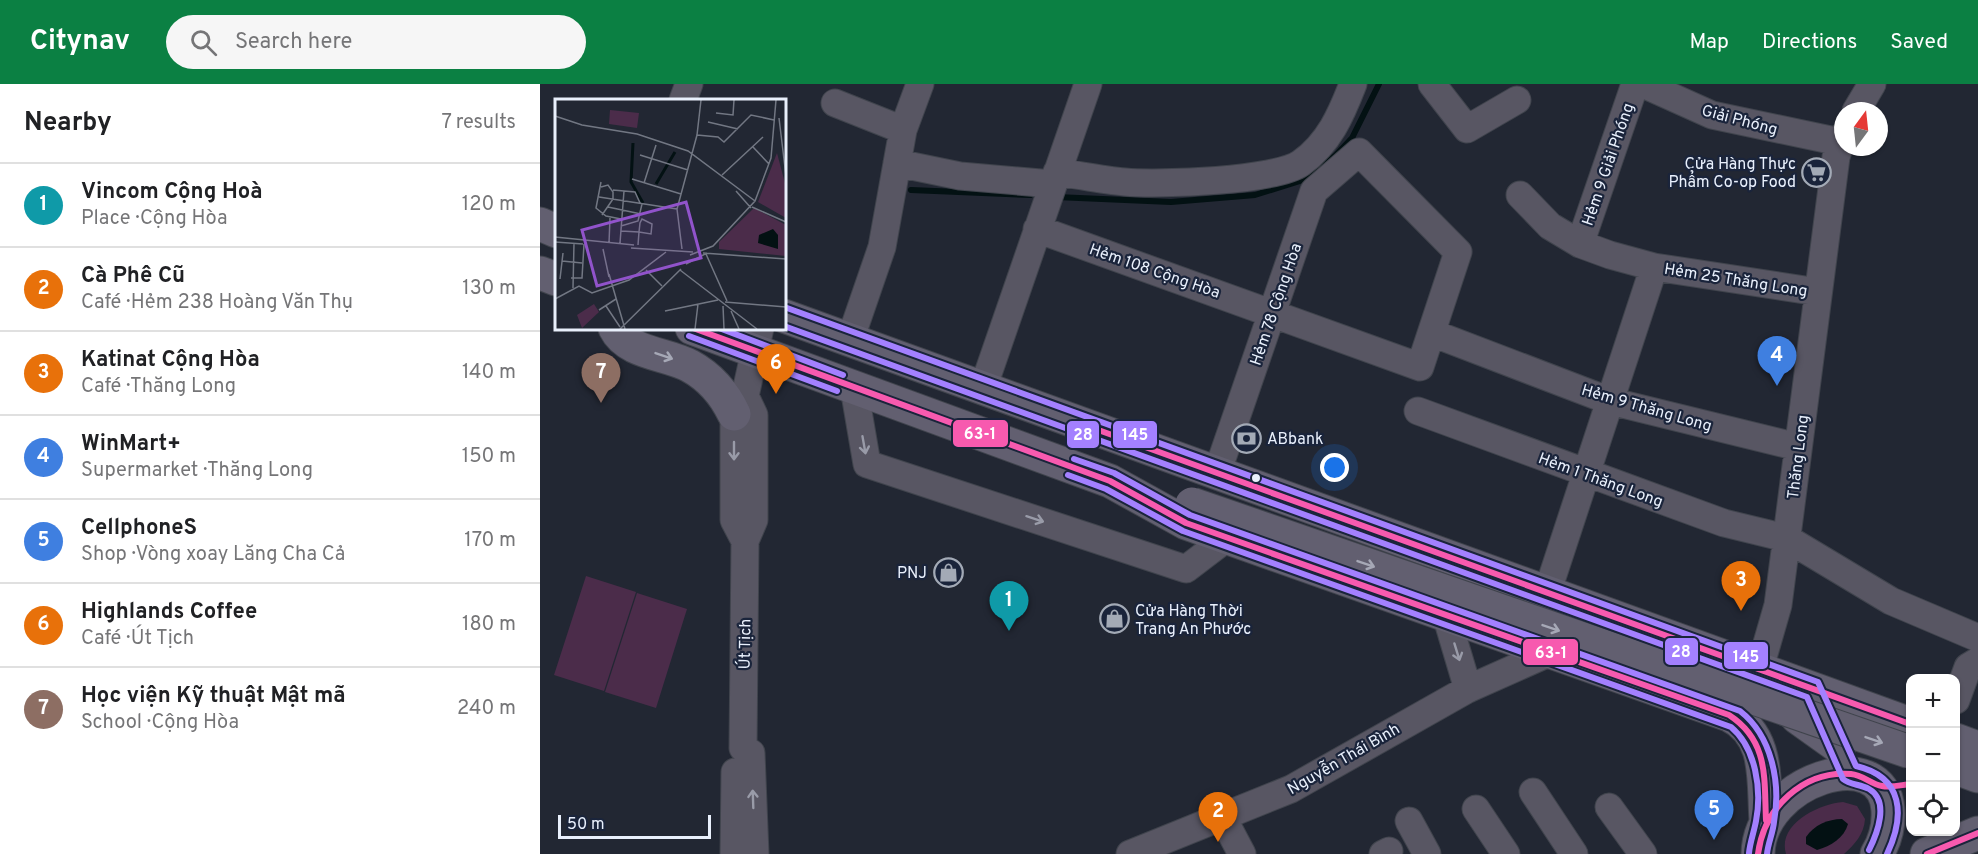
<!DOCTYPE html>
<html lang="en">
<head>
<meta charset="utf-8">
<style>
  body { margin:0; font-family:Overpass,sans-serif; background:#f6f6f6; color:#202124 }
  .controls { position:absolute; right:18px; bottom:18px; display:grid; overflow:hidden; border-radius:12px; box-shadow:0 2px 4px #0004 }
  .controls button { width:54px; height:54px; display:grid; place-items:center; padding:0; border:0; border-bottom:2px solid #e0e0e0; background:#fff; color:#202124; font:30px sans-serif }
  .compass { position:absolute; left:1294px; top:18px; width:54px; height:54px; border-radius:50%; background:#fff; box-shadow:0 2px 4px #0004; rotate:15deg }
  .scale { position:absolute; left:18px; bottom:15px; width:153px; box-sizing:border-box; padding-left:6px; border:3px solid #e9f0fc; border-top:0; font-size:16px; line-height:21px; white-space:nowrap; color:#e9f0fc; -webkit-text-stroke:4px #1a243b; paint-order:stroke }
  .you { position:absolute; left:795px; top:384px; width:21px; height:21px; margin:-15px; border:4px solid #fff; border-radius:50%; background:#1a73e8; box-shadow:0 0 0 9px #1a73e833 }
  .badge { display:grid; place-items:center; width:39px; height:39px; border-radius:50%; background:#0b8043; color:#fff; font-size:20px; font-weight:700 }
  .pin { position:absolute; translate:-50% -50px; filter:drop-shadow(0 2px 3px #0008) }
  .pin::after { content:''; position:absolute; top:32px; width:21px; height:18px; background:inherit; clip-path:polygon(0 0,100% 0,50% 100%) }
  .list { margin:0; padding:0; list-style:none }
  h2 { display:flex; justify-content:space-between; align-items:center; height:78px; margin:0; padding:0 24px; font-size:26px }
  h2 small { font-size:20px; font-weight:400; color:#757577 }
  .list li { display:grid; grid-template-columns:39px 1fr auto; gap:18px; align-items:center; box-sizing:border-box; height:84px; padding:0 24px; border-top:2px solid #e0e0e0 }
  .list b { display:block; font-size:22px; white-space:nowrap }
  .list p { margin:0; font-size:20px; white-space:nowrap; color:#757577 }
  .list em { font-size:20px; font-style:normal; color:#757577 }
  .icon { flex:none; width:33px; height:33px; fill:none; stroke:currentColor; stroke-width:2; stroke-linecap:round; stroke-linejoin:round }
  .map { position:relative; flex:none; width:1438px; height:770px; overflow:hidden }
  header { display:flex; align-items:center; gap:36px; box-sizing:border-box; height:84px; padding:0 30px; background:#0b8043; color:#fff }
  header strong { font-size:28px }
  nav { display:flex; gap:33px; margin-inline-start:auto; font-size:21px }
  .search { width:420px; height:54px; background:#f6f6f6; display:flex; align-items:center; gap:15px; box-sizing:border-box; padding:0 21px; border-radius:33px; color:#757577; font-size:22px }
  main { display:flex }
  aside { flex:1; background:#fff }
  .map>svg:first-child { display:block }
  .green { fill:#4b2c4a }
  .water { fill:#031113 }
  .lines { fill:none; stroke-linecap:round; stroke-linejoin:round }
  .stream { stroke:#031113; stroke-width:6 }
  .minor-casing { stroke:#40444d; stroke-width:29 }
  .major-casing { stroke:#40444d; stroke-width:35 }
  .minor { stroke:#585663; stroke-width:27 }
  .major { stroke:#625f70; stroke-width:33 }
  .major-bridge-casing { stroke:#40444d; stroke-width:35; stroke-linecap:butt }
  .major-bridge { stroke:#625f70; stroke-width:33 }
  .bus-1-casing { stroke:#1a243b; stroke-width:10 }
  .bus-2-casing { stroke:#1a243b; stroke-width:10 }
  .bus-3-casing { stroke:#1a243b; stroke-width:10 }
  .bus-1 { stroke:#f75aaf; stroke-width:6 }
  .bus-2 { stroke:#a380ff; stroke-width:6 }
  .bus-3 { stroke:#a380ff; stroke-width:6 }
  .oneway { stroke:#a6a8b6 }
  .oneway2 { stroke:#999ba8 }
  .bus-dot { fill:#e9f0fc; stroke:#1a243b; stroke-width:2 }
  .labels { text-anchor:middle; stroke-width:4.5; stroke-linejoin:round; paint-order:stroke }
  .street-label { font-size:16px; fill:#e9f0fc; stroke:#1a243b }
  .poi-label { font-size:16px; fill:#e9f0fc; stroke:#1a243b; text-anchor:end }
  .inset-river { fill:none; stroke:#031113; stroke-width:3 }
  .inset-road { fill:none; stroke:#727783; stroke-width:1.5 }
  .view { fill:#9153cb; fill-opacity:0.15; stroke:#9153cb; stroke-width:3 }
  .inset-edge { fill:none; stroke:#e9f0fc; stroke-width:3 }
  .line-badge { stroke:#1a243b; stroke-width:2 }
  .badge-label { font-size:16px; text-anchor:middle; font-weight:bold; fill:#fff }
</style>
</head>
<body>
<header>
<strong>Citynav</strong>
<div class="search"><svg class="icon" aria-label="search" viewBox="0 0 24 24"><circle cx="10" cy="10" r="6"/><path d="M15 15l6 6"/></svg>Search here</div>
<nav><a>Map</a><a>Directions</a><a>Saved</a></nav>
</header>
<main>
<aside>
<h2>Nearby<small>7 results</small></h2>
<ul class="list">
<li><span class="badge" style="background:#0f9aa8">1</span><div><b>Vincom Cộng Hoà</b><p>Place · Cộng Hòa</p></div><em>120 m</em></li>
<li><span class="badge" style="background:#e8710a">2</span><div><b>Cà Phê Cũ</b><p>Café · Hẻm 238 Hoàng Văn Thụ</p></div><em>130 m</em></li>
<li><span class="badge" style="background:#e8710a">3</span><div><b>Katinat Cộng Hòa</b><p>Café · Thăng Long</p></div><em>140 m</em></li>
<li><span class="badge" style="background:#3f7fe0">4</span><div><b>WinMart+</b><p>Supermarket · Thăng Long</p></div><em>150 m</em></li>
<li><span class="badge" style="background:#3f7fe0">5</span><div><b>CellphoneS</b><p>Shop · Vòng xoay Lăng Cha Cả</p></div><em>170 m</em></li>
<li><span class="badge" style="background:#e8710a">6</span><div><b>Highlands Coffee</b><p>Café · Út Tịch</p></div><em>180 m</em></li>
<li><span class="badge" style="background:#8d6e63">7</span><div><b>Học viện Kỹ thuật Mật mã</b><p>School · Cộng Hòa</p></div><em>240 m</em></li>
</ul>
</aside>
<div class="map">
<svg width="1438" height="770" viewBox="0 0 1438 770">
  <rect width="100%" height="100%" fill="#222733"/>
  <path class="green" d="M 46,492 L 96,508 L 64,607 L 14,591 Z
    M 97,509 L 147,525 L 116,624 L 65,608 Z
    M 1303,718 L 1317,722 L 1325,735 C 1324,750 1315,760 1304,770 L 1246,770 C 1237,740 1279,720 1303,718 Z"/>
  <path class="water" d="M 1302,735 L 1308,740 C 1304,754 1291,762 1277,766 L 1266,760 L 1266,753 C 1274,741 1288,735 1302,735 Z"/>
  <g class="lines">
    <path class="stream" d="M 371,106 L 490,111
      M 516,113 L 631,118 L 715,111 L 760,97 L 795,72 L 812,54 L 839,0"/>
    <defs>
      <path id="minor" d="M 892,0 L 927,45 L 977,16
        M 1103,0 L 1172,31 L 1300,58
        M 143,16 L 149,0
        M 295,19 L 363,46
        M 1316,27 L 1332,0
        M 357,79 L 420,92 L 512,100
        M 517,88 C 539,91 562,96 585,98 C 619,101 736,97 761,79 C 789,59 801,31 813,0
        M 980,111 L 1010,142 L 1040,160 L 1070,171 L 1114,183 L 1278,208
        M 497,145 L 880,283 L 918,168 L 819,68 L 774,107 L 677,389
        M 1040,160 L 1095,0
        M 892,249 L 1070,317 L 1258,363
        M 310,256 L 342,163 L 363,46 L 380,0
        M 314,304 L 327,380 L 646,485 L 688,453
        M 443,304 L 548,0
        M 878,327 L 1184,439 L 1246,454 L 1351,517 L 1438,554
        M 205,457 L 194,436 L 194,330 L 205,312 L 220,244
        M 1007,509 L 1114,183
        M 906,531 L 928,605
        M 1219,587 L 1238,521 L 1296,73 L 1303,52
        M 1416,616 L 1428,583 L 1438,577
        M 203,664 L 205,457 L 214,436 L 214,331 L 205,312
        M 203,664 L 211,669 L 215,770
        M 993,708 L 1034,770
        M 1069,723 L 1103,770
        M 936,725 L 966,770
        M 683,734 L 702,770
        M 869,737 L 887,770
        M 194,770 L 195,688
        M 590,770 L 751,705 L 928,605 L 1011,568
        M 843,770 L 849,767"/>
      <path id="major" d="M 0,140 L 16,147
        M 0,189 L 16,195
        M 244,232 L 1370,640
        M 75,244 C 88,270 126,269 150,282 C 170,293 184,309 194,330
        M 152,244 L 570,397 L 646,439 L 1189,631 C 1230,651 1223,697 1226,736
        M 1257,633 L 1299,663
        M 1416,656 L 1438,664
        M 1416,684 L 1438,692
        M 1218,770 C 1219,696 1344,656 1348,726 C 1349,741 1345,757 1337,770
        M 1387,770 L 1438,749"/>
    </defs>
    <use href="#minor" class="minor-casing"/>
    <use href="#major" class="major-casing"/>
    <use href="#minor" class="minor"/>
    <use href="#major" class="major"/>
    <defs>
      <path id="major-bridge" d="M 652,420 L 1370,668"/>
    </defs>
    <use href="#major-bridge" class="major-bridge-casing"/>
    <use href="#major-bridge" class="major-bridge"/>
    <defs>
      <path id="bus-1" d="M 153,244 L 570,397 L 646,439 L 1189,631 C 1229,657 1224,694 1226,736
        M 550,343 L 1370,640
        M 1218,770 C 1224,724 1263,686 1311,690 C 1323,691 1331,700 1342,702 C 1351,704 1361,701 1370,700
        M 1387,770 L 1438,749"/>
      <path id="bus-2" d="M 244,242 L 1267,613 L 1303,695 C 1310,701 1320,700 1329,705 C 1350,717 1337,750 1329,766
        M 149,252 L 297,307
        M 528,391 L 566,405 L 643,447 L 1191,643 C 1216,664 1222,706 1216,737 C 1214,748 1210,758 1209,769"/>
      <path id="bus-3" d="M 247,224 L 1278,598 L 1316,682 C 1364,693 1365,732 1347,770
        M 179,244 L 303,291
        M 534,375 L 574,389 L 650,431 L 1200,627 C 1232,652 1241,699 1234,738 C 1233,749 1228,759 1227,770"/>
    </defs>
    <use href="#bus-1" class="bus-1-casing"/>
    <use href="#bus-2" class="bus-2-casing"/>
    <use href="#bus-3" class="bus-3-casing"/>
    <use href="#bus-1" class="bus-1"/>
    <use href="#bus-2" class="bus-2"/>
    <use href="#bus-3" class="bus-3"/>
  </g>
  <defs><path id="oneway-shaft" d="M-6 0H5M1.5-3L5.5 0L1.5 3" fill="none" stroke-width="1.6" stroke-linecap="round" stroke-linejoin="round" transform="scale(1.5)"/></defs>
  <g class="oneway">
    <use href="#oneway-shaft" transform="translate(124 272) rotate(19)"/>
    <use href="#oneway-shaft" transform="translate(826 480) rotate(19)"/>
    <use href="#oneway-shaft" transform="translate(1011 544) rotate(19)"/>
    <use href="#oneway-shaft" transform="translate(1334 656) rotate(19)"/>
  </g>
  <g class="oneway2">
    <use href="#oneway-shaft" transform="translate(324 361) rotate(80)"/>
    <use href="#oneway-shaft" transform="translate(194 367) rotate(90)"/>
    <use href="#oneway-shaft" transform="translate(495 435) rotate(18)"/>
    <use href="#oneway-shaft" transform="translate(917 568) rotate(73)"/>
    <use href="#oneway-shaft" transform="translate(213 715) rotate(-92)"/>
  </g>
  <defs>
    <symbol id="supermarket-ring" viewBox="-11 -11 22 22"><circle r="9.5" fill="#1a243b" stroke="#a3aab6" stroke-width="1.5"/><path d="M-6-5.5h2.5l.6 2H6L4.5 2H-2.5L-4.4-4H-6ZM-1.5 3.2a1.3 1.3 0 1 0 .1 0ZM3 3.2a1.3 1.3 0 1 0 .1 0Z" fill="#a3aab6"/></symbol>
    <symbol id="bank-ring" viewBox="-11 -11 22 22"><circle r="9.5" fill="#1a243b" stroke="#a3aab6" stroke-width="1.5"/><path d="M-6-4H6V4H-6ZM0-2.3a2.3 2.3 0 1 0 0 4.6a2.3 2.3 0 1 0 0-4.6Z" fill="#a3aab6"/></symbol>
    <symbol id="shop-ring" viewBox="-11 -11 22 22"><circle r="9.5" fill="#1a243b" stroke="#a3aab6" stroke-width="1.5"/><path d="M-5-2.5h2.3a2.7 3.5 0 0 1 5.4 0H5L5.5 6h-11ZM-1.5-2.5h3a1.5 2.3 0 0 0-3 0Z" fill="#a3aab6"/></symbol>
  </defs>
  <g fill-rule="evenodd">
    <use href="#supermarket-ring" x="1260" y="72" width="33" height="33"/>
    <use href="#bank-ring" x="690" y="338" width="33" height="33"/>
    <use href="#shop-ring" x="392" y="472" width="33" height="33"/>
    <use href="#shop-ring" x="558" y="518" width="33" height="33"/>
  </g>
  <circle class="bus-dot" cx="716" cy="394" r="5"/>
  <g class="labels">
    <g class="street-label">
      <text transform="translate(1200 35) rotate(15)" y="6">Giải Phóng</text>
      <text transform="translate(1067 80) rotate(-71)" y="6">Hẻm 9 Giải Phóng</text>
      <text transform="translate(615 186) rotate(19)" y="6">Hẻm 108 Cộng Hòa</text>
      <text transform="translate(1196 195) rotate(9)" y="6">Hẻm 25 Thăng Long</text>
      <text transform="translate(735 220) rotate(-71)" y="6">Hẻm 78 Cộng Hòa</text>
      <text transform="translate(1107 323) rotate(16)" y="6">Hẻm 9 Thăng Long</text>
      <text transform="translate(1257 373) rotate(-83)" y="6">Thăng Long</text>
      <text transform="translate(1061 395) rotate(20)" y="6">Hẻm 1 Thăng Long</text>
      <text transform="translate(204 560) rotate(-89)" y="6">Út Tịch</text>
      <text transform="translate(803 674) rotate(-30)" y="6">Nguyễn Thái Bình</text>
    </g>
    <g class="poi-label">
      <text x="1256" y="85">Cửa Hàng Thực<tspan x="1256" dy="18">Phẩm Co-op Food</tspan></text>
      <text x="727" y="360" text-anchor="start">ABbank</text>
      <text x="387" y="494">PNJ</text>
      <text x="595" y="532" text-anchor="start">Cửa Hàng Thời<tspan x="595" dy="18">Trang An Phước</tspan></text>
    </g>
  </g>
  <g transform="translate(15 15)">
    <rect width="231" height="231" fill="#222733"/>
    <path d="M 55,11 L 84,14 L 82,29 L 54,25 ZM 222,54 L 231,88 L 231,119 L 203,103 ZM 199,109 L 231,126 L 231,157 L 164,150 L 164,143 ZM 39,205 L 44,213 L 27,229 L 22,216 Z" fill="#4b2c4a"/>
    <path d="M 218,130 L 223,136 L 223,150 L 203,144 L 204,136 Z" fill="#031113"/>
    <path class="inset-river" d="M 78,44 L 76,83 L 88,104M 101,85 L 120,53"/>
    <path class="inset-road" d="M 161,14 L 178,16 L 179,1M 0,17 L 27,26 L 82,35 L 133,52 L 200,102M 224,19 L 231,77M 153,23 L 183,30M 142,36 L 163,38 L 169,43 L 196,16 L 219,21M 198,48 L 214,65M 85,56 L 133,71M 167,76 L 208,38M 77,80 L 126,95M 46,83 L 41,109 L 51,117 L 66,120M 89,84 L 101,46M 46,88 L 53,86 L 58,93 L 58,100 L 47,116M 58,91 L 80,93 L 85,104M 181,92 L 196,109M 44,98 L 122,110M 53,108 L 86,115M 197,108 L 231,123M 66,127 L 83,122 L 87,105M 66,132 L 84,133 L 96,135 L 97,125 L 87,120 L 85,124 L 84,133 L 83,146M 0,138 L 79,146M 0,143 L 28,145M 54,144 L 55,119M 65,144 L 69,92M 76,149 L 138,153M 48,150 L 54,178M 127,150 L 122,110 L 142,36 L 146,1M 148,154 L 231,160M 151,155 L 172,202M 135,156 L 158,147 L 200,102 L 216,59 L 221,1M 7,162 L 27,164M 131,165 L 152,154M 91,171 L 107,187M 125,171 L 202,230M 54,175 L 70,230M 16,179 L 27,179 L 29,145M 5,180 L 8,154M 18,189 L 19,144M 0,200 L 24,187 L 37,194 L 74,181 L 111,153M 170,203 L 231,208M 51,207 L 65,228M 168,207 L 169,230M 44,211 L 61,200M 110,212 L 163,201M 176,212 L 184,230M 65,230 L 126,170M 140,230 L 143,205"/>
    <path class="view" d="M 131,103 L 146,159 L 42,187 L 27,131 Z"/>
    <rect width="231" height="231" class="inset-edge"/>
  </g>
  <g class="line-badge">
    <rect x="412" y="335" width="57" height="29" rx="6" fill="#f75aaf"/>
    <rect x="572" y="336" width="46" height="29" rx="6" fill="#a380ff"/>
    <rect x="526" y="336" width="34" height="29" rx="6" fill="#a380ff"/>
    <rect x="1124" y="553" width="35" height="29" rx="6" fill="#a380ff"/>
    <rect x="982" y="554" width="57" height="28" rx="6" fill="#f75aaf"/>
    <rect x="1183" y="557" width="46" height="29" rx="6" fill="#a380ff"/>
  </g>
  <g class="badge-label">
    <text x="440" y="355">63-1</text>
    <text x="595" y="356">145</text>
    <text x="543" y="356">28</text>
    <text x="1141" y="573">28</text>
    <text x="1011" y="574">63-1</text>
    <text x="1206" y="578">145</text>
  </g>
</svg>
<div class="controls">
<button>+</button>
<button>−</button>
<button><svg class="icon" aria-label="locate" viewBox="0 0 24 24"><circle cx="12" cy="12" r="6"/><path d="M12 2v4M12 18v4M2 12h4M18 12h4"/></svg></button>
</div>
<svg class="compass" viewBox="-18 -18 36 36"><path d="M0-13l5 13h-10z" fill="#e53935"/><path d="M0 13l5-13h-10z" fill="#757577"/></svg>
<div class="scale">50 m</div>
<div class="you"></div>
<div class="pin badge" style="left:469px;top:547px;background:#0f9aa8">1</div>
<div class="pin badge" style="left:678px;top:758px;background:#e8710a">2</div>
<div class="pin badge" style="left:1201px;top:527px;background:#e8710a">3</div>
<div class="pin badge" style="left:1237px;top:302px;background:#3f7fe0">4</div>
<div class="pin badge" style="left:1174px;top:756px;background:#3f7fe0">5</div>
<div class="pin badge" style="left:236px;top:310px;background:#e8710a">6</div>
<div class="pin badge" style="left:61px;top:319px;background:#8d6e63">7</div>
</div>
</main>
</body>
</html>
